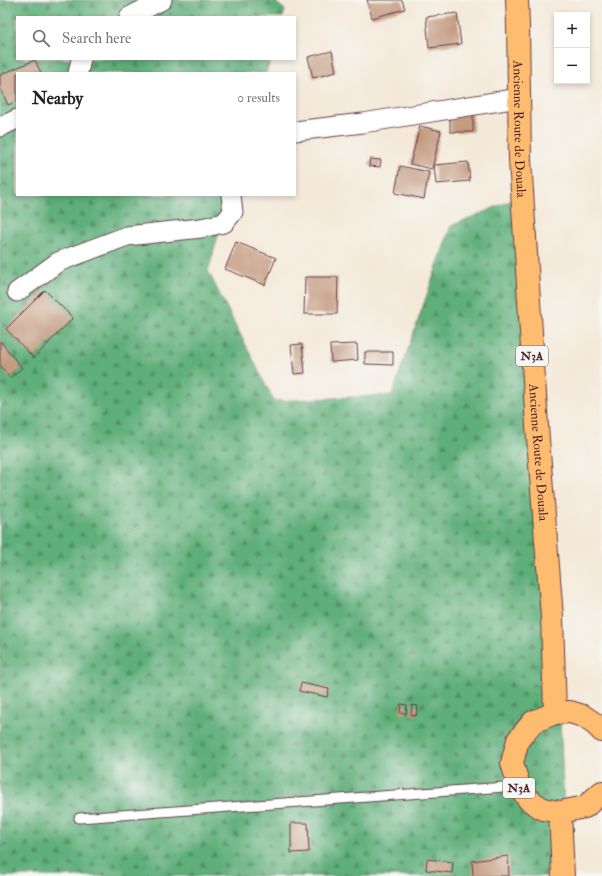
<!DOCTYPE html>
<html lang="en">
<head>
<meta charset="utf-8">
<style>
  body { margin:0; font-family:"IM FELL Double Pica",serif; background:#f6f6f6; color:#222 }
  .controls { position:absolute; right:12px; top:12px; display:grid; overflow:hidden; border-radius:0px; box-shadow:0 2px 6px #0003 }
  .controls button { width:36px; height:36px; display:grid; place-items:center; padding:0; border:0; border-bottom:1px solid #e0e0e0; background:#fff; color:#222; font:20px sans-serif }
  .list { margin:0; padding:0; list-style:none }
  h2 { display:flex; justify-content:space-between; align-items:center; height:52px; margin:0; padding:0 16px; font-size:17px }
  h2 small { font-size:13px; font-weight:400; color:#767676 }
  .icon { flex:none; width:22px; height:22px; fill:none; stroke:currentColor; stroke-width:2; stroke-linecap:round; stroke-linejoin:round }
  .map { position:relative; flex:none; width:602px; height:876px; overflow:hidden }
  .search { position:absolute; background:#fff; box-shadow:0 2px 6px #0003; left:16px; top:16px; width:280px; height:44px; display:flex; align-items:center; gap:10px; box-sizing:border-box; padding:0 14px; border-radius:0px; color:#767676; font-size:15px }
  .panel { position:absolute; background:#fff; box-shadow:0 2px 6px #0003; left:16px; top:72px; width:280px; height:124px; border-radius:0px }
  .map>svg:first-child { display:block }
  .forest { fill:url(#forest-firs); stroke:#546752 }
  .building { fill:#c59b81 }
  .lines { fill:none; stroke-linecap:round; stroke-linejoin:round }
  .lane-casing { stroke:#643d45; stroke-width:11 }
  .street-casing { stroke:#643d45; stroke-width:21 }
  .highway-casing { stroke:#643d45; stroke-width:24 }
  .lane { stroke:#fff; stroke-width:9 }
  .street { stroke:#fff; stroke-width:19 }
  .highway { stroke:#fdbc70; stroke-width:22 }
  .labels { text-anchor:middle; stroke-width:3; stroke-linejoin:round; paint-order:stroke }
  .shield { fill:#f6f6f2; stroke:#7e6067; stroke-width:1 }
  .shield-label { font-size:12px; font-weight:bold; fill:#4a1f2b }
  .street-label { font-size:13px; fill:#4a1f2b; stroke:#f6f6f2 }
</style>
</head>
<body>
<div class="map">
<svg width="602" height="876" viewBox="0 0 602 876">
  <defs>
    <pattern id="forest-firs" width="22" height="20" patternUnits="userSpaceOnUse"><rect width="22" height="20" fill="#5eaf7a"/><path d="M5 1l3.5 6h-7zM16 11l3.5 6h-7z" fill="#508e64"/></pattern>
  </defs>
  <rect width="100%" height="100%" fill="#f6f6f2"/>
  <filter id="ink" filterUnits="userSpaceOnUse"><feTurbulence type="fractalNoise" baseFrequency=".025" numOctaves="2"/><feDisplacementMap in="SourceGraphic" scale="8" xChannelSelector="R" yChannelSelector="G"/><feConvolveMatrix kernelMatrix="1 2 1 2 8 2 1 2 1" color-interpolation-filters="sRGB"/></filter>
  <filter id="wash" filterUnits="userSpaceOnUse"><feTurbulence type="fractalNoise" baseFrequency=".012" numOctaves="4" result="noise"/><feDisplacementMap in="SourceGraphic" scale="16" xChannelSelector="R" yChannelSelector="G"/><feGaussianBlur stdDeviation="0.9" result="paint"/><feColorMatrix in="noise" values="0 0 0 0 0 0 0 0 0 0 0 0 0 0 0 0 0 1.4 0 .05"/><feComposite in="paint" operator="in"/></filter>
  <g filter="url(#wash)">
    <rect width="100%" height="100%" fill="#f4e9d9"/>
    <path class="forest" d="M 0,0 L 273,0 L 285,10 L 283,17 L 17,17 L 17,59 L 271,59 L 266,73 L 17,73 L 17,195 L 230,195 L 208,271 L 274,401 L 392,395 L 451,226 L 531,192 L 557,650 L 567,876 L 0,876 Z"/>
    <g id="blocks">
      <path class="building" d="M 367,0 L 402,0 L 405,9 L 372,18 Z
        M 457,13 L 461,44 L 429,48 L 426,17 Z
        M 332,51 L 336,72 L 313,78 L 308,57 Z
        M 35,60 L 41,73 L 17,73 L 17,101 L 8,105 L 0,87 L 0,75 Z
        M 450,109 L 473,109 L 473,132 L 450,132 Z
        M 420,126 L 441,131 L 432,169 L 410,164 Z
        M 370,159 L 381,160 L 380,167 L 369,166 Z
        M 468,162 L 470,181 L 436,184 L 434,165 Z
        M 400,166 L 429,172 L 424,199 L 395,193 Z
        M 236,242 L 276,258 L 265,285 L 225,269 Z
        M 305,277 L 338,277 L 337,314 L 304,314 Z
        M 45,290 L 73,318 L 34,358 L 6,329 Z
        M 0,341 L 22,368 L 10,378 L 0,365 Z
        M 302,344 L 305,373 L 294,374 L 291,345 Z
        M 357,344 L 358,360 L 331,362 L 330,345 Z
        M 365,352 L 393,352 L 393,365 L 365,364 Z
        M 301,683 L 329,689 L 327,697 L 299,691 Z
        M 401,704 L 407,705 L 406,714 L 400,713 Z
        M 412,705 L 418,706 L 416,716 L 411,715 Z
        M 291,823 L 308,823 L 309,852 L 291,853 Z
        M 508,856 L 509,876 L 473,876 L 472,861 Z
        M 427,859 L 453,862 L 452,873 L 426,870 Z"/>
    </g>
  </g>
  <g filter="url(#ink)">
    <use href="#blocks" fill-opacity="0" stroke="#643d45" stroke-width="1"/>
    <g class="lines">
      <defs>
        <path id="lane" d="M 79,818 L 519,786"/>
        <path id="street" d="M 129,17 L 162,0
          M 78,73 L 81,59
          M 0,127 L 17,119
          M 295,131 L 363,123 L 519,98
          M 17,292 L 58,262 L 127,236 L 201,228 L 224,223 L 233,212 L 231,195"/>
        <g id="highway">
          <path id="s1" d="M 517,0 L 518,25 L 520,160 L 537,426 L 552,617 L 555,713"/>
          <path d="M 602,731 L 595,724 L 583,716 L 570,712 L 555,713 L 533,722 L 518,740 L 512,763 L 519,786 L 529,800 L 543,809 L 560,812 L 585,807 L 602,792"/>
          <path d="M 560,812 L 563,876"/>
        </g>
      </defs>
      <use href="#lane" class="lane-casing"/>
      <use href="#street" class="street-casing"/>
      <use href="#highway" class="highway-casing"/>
      <use href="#lane" class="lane"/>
      <use href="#street" class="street"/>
      <use href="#highway" class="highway"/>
    </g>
  </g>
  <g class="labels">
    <g class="shield">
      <rect x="516" y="346" width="32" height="20" rx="3"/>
      <rect x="503" y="778" width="32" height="20" rx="3"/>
    </g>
    <g class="shield-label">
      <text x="532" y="360">N3A</text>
      <text x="519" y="792">N3A</text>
    </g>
    <g class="street-label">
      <text dy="5" stroke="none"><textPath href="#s1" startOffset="129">Ancienne Route de Douala</textPath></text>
      <text dy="5" stroke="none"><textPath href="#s1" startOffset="453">Ancienne Route de Douala</textPath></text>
    </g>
  </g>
</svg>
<div class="controls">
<button>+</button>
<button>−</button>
</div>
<div class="search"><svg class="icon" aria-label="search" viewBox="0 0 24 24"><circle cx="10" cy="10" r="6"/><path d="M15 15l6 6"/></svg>Search here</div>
<section class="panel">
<h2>Nearby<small>0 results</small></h2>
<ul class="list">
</ul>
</section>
</div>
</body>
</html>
